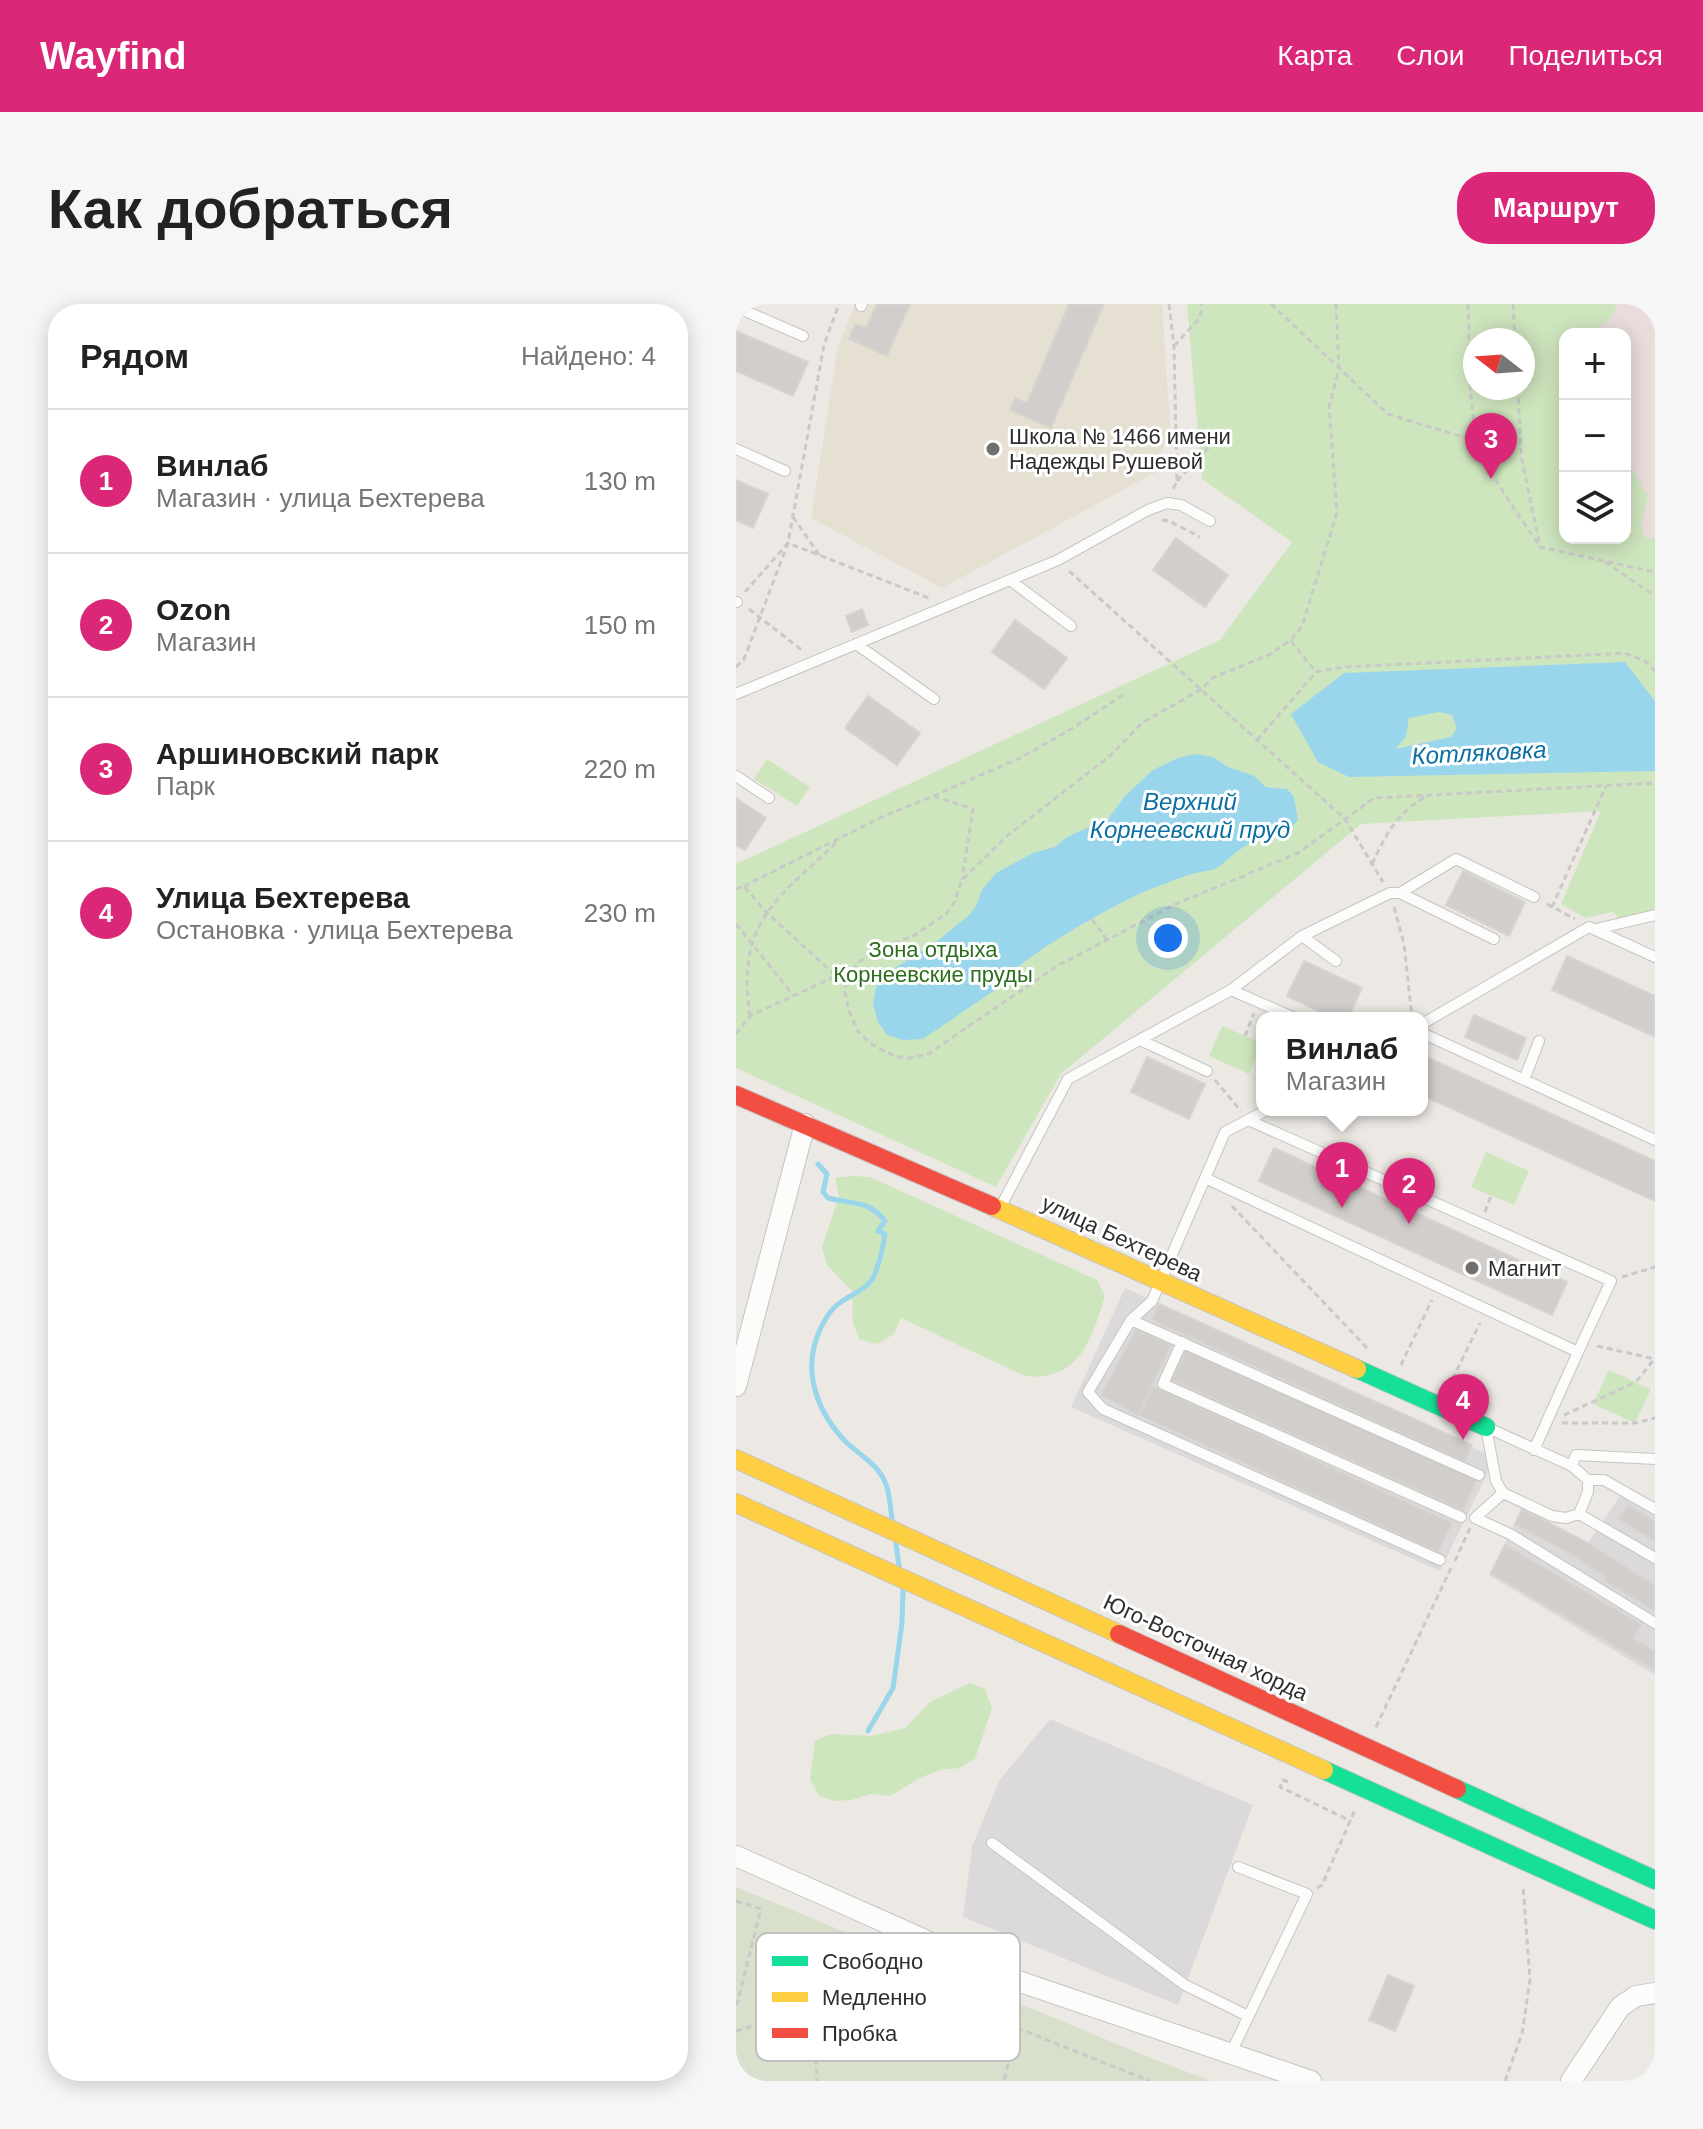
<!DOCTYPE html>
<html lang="ru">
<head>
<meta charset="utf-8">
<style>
  body { margin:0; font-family:Arial,sans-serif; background:#f6f6f6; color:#222 }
  .controls { position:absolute; right:24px; top:24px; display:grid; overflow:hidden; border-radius:16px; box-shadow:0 4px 20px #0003 }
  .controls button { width:72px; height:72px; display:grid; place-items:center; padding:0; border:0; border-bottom:2px solid #e0e0e0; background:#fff; color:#222; font:40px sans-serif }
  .compass { position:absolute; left:727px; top:24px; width:72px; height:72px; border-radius:50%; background:#fff; box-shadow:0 4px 20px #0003; rotate:287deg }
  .you { position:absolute; left:432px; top:634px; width:28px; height:28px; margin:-20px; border:6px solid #fff; border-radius:50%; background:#1a73e8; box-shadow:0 0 0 12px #1a73e833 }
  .badge { display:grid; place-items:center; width:52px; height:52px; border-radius:50%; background:#db2777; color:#fff; font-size:26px; font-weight:700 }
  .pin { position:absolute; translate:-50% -66px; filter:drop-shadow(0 2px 4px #0008) }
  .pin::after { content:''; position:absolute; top:42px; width:28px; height:24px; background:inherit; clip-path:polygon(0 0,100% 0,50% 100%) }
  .popup { position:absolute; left:520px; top:708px; width:172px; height:104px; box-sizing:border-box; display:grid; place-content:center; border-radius:16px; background:#fff; filter:drop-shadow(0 2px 6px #0005); font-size:26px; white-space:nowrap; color:#767676 }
  .popup b { font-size:30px; color:#222 }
  .popup::after { content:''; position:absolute; left:50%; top:100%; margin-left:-16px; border:16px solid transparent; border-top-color:#fff }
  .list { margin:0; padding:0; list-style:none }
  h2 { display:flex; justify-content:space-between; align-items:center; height:104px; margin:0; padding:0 32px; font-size:34px }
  h2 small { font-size:26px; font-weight:400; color:#767676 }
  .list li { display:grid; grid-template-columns:52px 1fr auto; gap:24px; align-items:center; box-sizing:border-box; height:144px; padding:0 32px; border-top:2px solid #e0e0e0 }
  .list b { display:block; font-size:30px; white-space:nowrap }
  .list p { margin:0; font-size:26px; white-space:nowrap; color:#767676 }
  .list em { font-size:26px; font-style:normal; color:#767676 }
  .icon { flex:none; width:44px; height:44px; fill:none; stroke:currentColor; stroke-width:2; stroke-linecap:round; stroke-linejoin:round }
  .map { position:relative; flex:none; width:919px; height:1777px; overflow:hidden; border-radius:32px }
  header { display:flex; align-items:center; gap:48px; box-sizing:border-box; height:112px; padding:0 40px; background:#db2777; color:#fff }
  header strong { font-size:38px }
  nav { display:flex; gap:44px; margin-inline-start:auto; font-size:28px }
  .intro { display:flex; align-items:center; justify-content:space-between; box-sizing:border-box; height:192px; padding:0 48px }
  h1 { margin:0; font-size:56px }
  .button { padding:20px 36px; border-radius:32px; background:#db2777; color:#fff; font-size:28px; font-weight:700 }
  main { display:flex; gap:48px; padding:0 48px }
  aside { flex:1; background:#fff; border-radius:32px; box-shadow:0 4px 20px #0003 }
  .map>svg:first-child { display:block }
  .industrial { fill:#dcd9db }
  .education { fill:#e6e0d3 }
  .medical { fill:#e9dcdb; fill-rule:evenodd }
  .green { fill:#cee6be; fill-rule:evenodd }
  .cemetery { fill:#d8e0cc }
  .water { fill:#99d6ec; fill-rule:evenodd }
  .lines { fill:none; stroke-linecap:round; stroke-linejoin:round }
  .stream { stroke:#99d6ec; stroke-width:5 }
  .building { fill:#d1cecb; stroke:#d7d4d0; stroke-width:2 }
  .lane-casing { stroke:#c5c4c5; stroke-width:12 }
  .street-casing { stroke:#c5c4c5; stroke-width:22 }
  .fast-casing { stroke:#c5c4c5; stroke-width:20 }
  .slow-casing { stroke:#c5c4c5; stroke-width:20 }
  .jam-casing { stroke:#c5c4c5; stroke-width:20 }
  .path { stroke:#c9c9c8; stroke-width:3; stroke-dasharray:6 4; stroke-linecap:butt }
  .lane { stroke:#fcfcfb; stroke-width:10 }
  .street { stroke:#fcfcfb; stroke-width:20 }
  .fast { stroke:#16e098; stroke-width:18 }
  .slow { stroke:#ffcf43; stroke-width:18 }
  .jam { stroke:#f24e42; stroke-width:18 }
  .poi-dot { fill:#706f6e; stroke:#fff; stroke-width:3 }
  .labels { text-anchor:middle; stroke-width:6; stroke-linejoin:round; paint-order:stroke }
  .poi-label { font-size:22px; fill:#2e2e2e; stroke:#fff; text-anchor:start }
  .park-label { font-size:22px; fill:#2c6e1b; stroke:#fff }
  .street-label { font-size:22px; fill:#2e2e2e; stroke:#fff }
  .water-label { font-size:24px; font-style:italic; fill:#0d6fa3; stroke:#fff }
  .key { fill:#fff; stroke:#c0c0c0; stroke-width:2 }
  .key-label { font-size:22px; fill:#2e2e2e }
</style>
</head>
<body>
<header>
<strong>Wayfind</strong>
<nav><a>Карта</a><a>Слои</a><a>Поделиться</a></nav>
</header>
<div class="intro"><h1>Как добраться</h1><a class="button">Маршрут</a></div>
<main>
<aside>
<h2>Рядом<small>Найдено: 4</small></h2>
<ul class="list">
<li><span class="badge">1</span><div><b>Винлаб</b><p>Магазин · улица Бехтерева</p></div><em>130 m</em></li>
<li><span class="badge">2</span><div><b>Ozon</b><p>Магазин</p></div><em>150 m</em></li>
<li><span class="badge">3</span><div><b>Аршиновский парк</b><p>Парк</p></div><em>220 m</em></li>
<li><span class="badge">4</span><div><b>Улица Бехтерева</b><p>Остановка · улица Бехтерева</p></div><em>230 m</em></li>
</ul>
</aside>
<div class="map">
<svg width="919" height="1777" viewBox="0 0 919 1777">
  <rect width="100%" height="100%" fill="#ece8e4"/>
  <path class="industrial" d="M 389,984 L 750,1150 L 755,1162 L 704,1267 L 335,1103 Z
    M 884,1192 L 919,1212 L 919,1371 L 753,1271 L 786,1205 L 852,1239 Z
    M 314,1415 L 517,1501 L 442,1701 L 227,1613 L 236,1543 L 263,1477 Z"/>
  <path class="education" d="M 119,0 L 426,0 L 434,122 L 420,168 L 206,284 L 75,214 L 102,42 Z"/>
  <path class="medical" d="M 787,0 L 919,0 L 919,249 L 828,235 ZM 829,30 L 889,30 L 889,234 L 829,234 Z"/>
  <path class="green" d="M 451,0 L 882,0 L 872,17 L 862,24 L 861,30 L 829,30 L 829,234 L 889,234 L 889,154 L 912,192 L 905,221 L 908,233 L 919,235 L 919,605 L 882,614 L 877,608 L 849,614 L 825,600 L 865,507 L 625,520 L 325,770 L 260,883 L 0,764 L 0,560 L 484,336 L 556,238 L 466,175 ZM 739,36 L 787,36 L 787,84 L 739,84 Z
    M 31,455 L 74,483 L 61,502 L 18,475 Z
    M 486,722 L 526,739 L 513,770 L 473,752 Z
    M 750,848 L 793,867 L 778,901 L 735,883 Z
    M 116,872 L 134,873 L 361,976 L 369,992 C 356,1035 343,1078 289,1072 L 165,1014 L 158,1030 L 142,1040 L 124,1036 L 117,1020 L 116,987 L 91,961 L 86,943 L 103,892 L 99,874 Z
    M 873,1066 L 915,1085 L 899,1119 L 857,1100 Z
    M 234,1379 L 249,1385 L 256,1404 L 239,1455 L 223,1464 L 204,1466 L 186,1473 L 154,1492 L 135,1490 L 115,1496 L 98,1497 L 82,1491 L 74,1475 L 79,1437 L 95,1430 L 135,1432 L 169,1424 L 194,1398 Z"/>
  <path class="cemetery" d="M 0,1583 L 420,1756 L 475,1777 L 0,1777 Z"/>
  <path class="water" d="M 889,358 L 919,397 L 919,467 L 613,473 L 582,458 L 555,410 L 608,369 ZM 703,408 L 716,411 L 721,424 L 715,433 L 659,445 L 670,433 L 673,414 Z
    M 459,450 L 477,453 L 490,462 L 518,472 L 530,483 L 551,485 L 558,493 L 562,516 C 549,532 531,532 513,540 C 500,546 491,558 479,565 C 473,567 467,567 461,569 C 448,571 433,579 420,583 C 388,594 276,657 262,684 L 187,735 L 167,736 L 151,731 L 142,718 L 137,700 L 140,683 L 148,671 L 204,635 L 233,611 L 239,604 L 246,586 L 260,569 L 297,549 L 319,543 L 331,533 L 372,515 L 389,492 L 417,466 L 442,454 Z"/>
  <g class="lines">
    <path class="stream" d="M 82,860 L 91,870 L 87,888 L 92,894 C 114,900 134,896 149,917 L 142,927 L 149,930 C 147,944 143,960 138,972 C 133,984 115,991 105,998 C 94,1005 85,1021 81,1033 C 67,1072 83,1111 111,1139 C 124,1151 142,1161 149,1178 C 154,1188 154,1203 156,1214
      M 160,1240 L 163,1262
      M 132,1427 L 157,1384 L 166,1319 L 167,1287"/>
  </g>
  <path class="building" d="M 141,0 L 174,0 L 151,52 L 113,35 L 119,20 L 130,24 Z
    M 333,0 L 368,0 L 315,124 L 274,106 L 279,94 L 291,99 Z
    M 0,27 L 72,58 L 57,92 L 0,67 Z
    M 0,176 L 32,190 L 17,224 L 0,216 Z
    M 440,234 L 492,271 L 469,303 L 417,266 Z
    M 126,305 L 132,321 L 116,328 L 110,312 Z
    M 279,316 L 331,354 L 308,385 L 256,348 Z
    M 132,392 L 184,429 L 161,461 L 109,424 Z
    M 0,494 L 30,514 L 9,546 L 0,541 Z
    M 727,567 L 789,598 L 773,632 L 710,601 Z
    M 831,652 L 919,692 L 919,733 L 816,686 Z
    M 568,657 L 626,684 L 612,714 L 597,714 L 551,692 Z
    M 738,711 L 790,734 L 781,756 L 729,733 Z
    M 686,751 L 919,857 L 919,897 L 686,791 Z
    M 411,753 L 469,780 L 453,815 L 395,788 Z
    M 538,844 L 831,978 L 816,1011 L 523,877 Z
    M 423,1000 L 736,1141 L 729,1158 L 416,1016 Z
    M 400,1026 L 435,1041 L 402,1111 L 365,1091 Z
    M 450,1045 L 741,1175 L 727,1206 L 436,1076 Z
    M 417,1082 L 716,1219 L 702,1248 L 403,1111 Z
    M 892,1201 L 919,1218 L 919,1237 L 883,1215 Z
    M 786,1205 L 852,1239 L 919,1282 L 919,1307 L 868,1276 L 870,1273 L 835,1250 L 779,1220 Z
    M 769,1241 L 905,1320 L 897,1334 L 919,1348 L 919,1366 L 755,1269 Z
    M 652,1671 L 678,1682 L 659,1727 L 633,1716 Z"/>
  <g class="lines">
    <defs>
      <path id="lane" d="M 125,2 L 126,0
        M 0,3 L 67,32
        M 0,145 L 49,167
        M 274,276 L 335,322
        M 0,298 L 1,298
        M 120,340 L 198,395
        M 0,390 L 322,256 L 412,206 L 431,199 L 445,201 L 474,217
        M 0,472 L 33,494
        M 664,589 L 720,555 L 798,593
        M 860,625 L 919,611
        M 566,632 L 600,657
        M 495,686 L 559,714
        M 686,720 L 853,623 L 919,653
        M 686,729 L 919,836
        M 404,736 L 471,767
        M 788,776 L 803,737
        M 531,806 L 489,828 L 416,997 L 395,1016 L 352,1088 L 367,1105 L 704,1256
        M 469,874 L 842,1048 L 875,977 L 512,816
        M 264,904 L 332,775 L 495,686 L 566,632 L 654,589 L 664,589 L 758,635
        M 395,1016 L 743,1171
        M 446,1038 L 427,1080 L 725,1213
        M 750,1123 L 836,1162 L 852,1176 L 852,1188 L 843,1210 L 830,1214 L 816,1212 L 767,1189 L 760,1177 Z
        M 798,1146 L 842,1048
        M 836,1162 L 840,1151 L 919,1155
        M 852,1176 L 868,1176 L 919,1205
        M 767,1189 L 739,1214 L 774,1230 L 919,1319
        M 843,1210 L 919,1254
        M 256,1539 L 449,1681 L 512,1712
        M 494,1751 L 571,1590 L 502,1563"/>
      <path id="street" d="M 0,1082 L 69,820
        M 0,1552 L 279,1676 L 575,1777
        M 835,1777 L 884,1703 L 900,1692 L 919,1689"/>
      <path id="fast" d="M 621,1065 L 750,1123
        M 588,1466 L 919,1616
        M 721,1485 L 919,1576"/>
      <path id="slow" d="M 256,902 L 621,1065
        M 0,1155 L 383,1330
        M 0,1199 L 588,1466"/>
      <path id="jam" d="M 0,791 L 256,902
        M 383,1330 L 721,1485"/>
    </defs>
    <use href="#lane" class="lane-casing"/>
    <use href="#street" class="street-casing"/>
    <use href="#fast" class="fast-casing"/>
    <use href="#slow" class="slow-casing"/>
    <use href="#jam" class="jam-casing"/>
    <path class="path" d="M 433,0 L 438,42 L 441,177 L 436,187
      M 535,0 L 652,110 L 743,138
      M 600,0 L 603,64 L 593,103 L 601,209 L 566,322 L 555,336 L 533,351 L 478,373 L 464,386 L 406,419 L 375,451 L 271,532 L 226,576 L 218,599 L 210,610 L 177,632 L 138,647 L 123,658 L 110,672 L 109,688 L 113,707 L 123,729 L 137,741 L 158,752 L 173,754 L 192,750 L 321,662 L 440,600 L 562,549 L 638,494 L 919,479
      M 732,0 C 734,45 731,92 742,136 C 751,170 785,213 804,243 L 919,268
      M 777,0 L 779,36
      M 438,42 L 464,14 L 466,0
      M 782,84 L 785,151 L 803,238
      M 441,177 L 486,129
      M 57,213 L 84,252
      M 426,216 L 433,217 L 464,233
      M 869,258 L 919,292
      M 333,267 L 609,515 L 647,578
      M 9,288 L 52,239 L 193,294
      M 13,305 L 67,347
      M 555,337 L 580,368
      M 0,363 L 8,355 L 52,239 L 88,41 L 103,0
      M 521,436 L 580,368 L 608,363 L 888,349 L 909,357 L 919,367
      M 197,492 L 284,454 L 332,427 L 390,389
      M 636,560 C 651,529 659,511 689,493
      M 8,582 L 148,512 L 197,492 L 237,505 L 226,576
      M 0,585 L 8,582 L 29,607 L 100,672
      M 811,600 L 839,615
      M 658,603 L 668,640 L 676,713
      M 816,603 L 870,482
      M 356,615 L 372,637
      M 0,620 L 57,691
      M 14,712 C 0,618 40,596 101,538
      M 0,730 L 14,712 L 100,672 L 110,672
      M 509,732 L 518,709
      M 479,776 L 505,807
      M 496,902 L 631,1044
      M 749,908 L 755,892
      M 886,973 L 919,963
      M 861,1042 L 919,1055
      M 665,1061 L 696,996
      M 712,1084 L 744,1019
      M 828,1111 L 900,1078 L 919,1054
      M 826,1119 L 899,1119 L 919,1114
      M 719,1257 L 734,1224
      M 640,1423 L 715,1264
      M 552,1478 L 547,1476 L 544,1483 L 615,1517
      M 581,1584 L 586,1581 L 619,1506
      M 0,1597 L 25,1605 L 0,1704
      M 44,1714 L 79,1736 L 81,1777
      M 281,1724 L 414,1777
      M 0,1727 L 44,1714 L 204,1679 L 285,1707 L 268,1777
      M 769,1777 L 786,1730 L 794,1676 L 787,1581"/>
    <use href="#lane" class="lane"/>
    <use href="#street" class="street"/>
    <use href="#fast" class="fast"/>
    <use href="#slow" class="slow"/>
    <use href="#jam" class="jam"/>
  </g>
  <g class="poi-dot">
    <circle cx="257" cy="145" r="8"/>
    <circle cx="736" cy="964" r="8"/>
  </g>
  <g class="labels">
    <g class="poi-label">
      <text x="273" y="140">Школа № 1466 имени<tspan x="273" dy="25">Надежды Рушевой</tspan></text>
      <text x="752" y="972">Магнит</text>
    </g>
    <g class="park-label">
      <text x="197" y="653">Зона отдыха<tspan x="197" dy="25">Корнеевские пруды</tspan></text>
    </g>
    <g class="street-label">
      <text transform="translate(386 934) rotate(25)" y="8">улица Бехтерева</text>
      <text transform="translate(470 1343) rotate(25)" y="8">Юго-Восточная хорда</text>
    </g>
    <g class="water-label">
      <text transform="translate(743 449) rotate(-3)" y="8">Котляковка</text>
      <text x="454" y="506">Верхний<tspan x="454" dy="28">Корнеевский пруд</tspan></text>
    </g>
  </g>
  <rect x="20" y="1629" width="264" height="128" rx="12" class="key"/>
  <rect x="36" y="1652" width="36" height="10" fill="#16e098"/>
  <rect x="36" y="1688" width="36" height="10" fill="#ffcf43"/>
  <rect x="36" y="1724" width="36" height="10" fill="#f24e42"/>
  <g class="key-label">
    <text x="86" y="1665">Свободно</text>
    <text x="86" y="1701">Медленно</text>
    <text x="86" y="1737">Пробка</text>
  </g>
</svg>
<div class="controls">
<button>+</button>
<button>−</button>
<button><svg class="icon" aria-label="layers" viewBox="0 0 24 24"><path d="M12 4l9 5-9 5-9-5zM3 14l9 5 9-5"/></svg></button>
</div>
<svg class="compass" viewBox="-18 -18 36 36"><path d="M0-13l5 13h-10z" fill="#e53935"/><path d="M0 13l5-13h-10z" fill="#767676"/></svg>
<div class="you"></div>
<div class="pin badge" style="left:606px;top:904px">1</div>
<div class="popup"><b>Винлаб</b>Магазин</div>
<div class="pin badge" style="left:673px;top:920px">2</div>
<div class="pin badge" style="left:755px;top:175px">3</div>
<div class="pin badge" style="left:727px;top:1136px">4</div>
</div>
</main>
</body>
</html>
